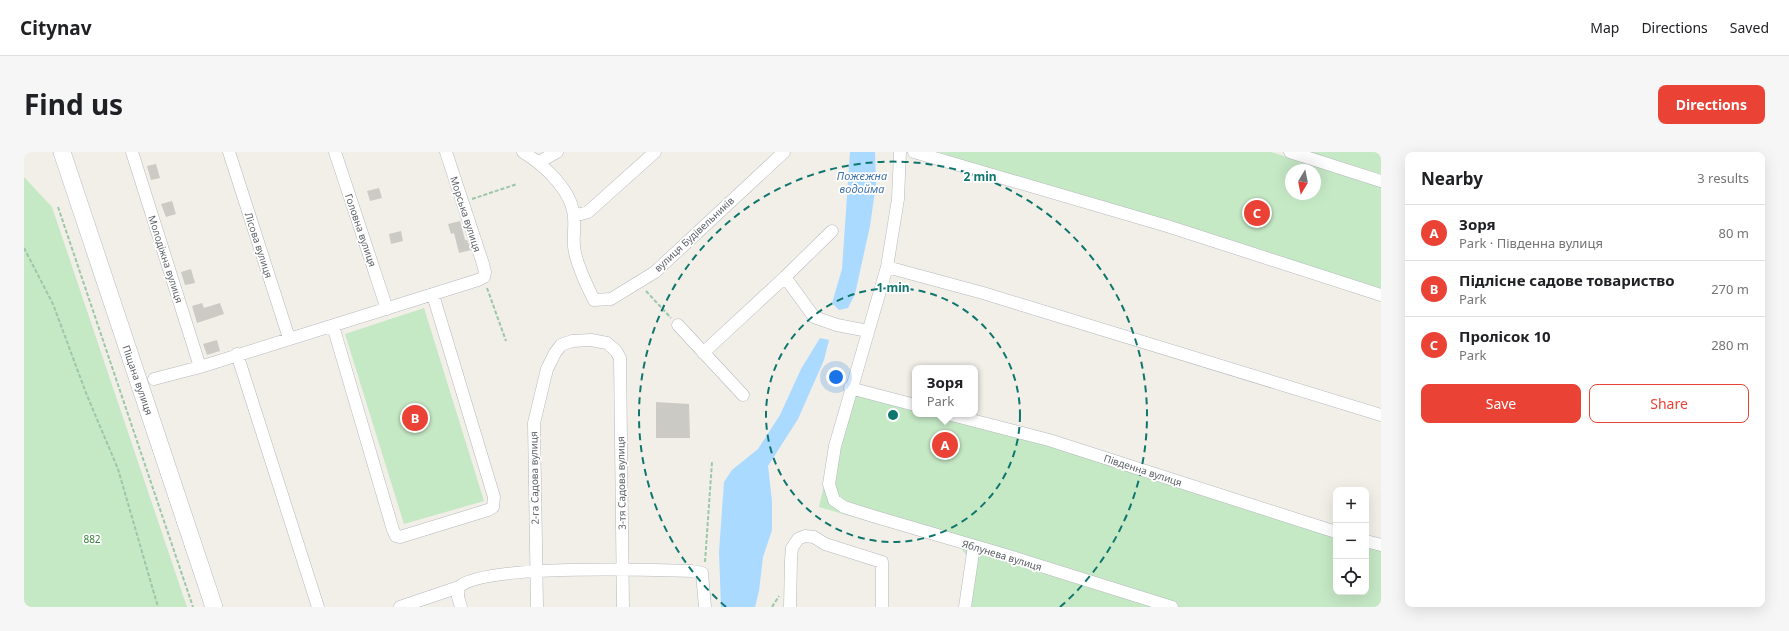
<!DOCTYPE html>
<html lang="en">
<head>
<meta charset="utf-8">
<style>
  body { margin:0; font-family:"Noto Sans",sans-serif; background:#f6f6f6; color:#202124 }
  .controls { position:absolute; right:12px; bottom:12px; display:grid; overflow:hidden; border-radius:8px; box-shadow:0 4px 16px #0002 }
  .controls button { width:36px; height:36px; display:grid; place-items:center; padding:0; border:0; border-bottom:1px solid #e0e0e0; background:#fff; color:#202124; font:20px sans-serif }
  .compass { position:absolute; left:1261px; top:12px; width:36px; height:36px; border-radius:50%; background:#fff; box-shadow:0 4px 16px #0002; rotate:190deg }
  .you { position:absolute; left:812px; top:225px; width:14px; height:14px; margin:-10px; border:3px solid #fff; border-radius:50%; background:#1a73e8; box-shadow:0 0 0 6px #1a73e833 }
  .badge { display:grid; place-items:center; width:26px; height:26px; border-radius:50%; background:#ea4335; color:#fff; font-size:13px; font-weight:700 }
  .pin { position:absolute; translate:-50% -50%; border:2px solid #fff; box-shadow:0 1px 4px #0006 }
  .popup { position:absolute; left:888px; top:213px; width:66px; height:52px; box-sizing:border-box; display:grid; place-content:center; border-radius:8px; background:#fff; filter:drop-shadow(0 1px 3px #0005); font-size:13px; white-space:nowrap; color:#757577 }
  .popup b { font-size:15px; color:#202124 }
  .popup::after { content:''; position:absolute; left:50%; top:100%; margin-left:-8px; border:8px solid transparent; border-top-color:#fff }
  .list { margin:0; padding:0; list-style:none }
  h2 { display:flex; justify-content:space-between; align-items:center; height:52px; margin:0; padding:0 16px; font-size:17px }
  h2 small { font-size:13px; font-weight:400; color:#757577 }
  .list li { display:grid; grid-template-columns:26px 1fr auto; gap:12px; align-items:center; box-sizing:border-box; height:56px; padding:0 16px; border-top:1px solid #e0e0e0 }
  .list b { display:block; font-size:15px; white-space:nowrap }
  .list p { margin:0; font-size:13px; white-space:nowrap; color:#757577 }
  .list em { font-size:13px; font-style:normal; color:#757577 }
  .actions { display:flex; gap:8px; padding:12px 16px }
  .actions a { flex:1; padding:9px 0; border:1px solid #ea4335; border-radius:8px; text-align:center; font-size:14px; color:#ea4335 }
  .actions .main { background:#ea4335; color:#fff }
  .icon { flex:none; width:22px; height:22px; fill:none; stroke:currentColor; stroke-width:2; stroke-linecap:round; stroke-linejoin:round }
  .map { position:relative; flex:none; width:1357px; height:455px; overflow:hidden; border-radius:8px }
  header { display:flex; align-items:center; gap:24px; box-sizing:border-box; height:56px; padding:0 20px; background:#fff; border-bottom:1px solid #e0e0e0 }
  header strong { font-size:19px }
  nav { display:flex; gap:22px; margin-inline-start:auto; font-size:14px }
  .intro { display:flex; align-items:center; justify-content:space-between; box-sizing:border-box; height:96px; padding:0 24px }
  h1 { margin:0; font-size:28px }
  .button { padding:10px 18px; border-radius:8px; background:#ea4335; color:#fff; font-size:14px; font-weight:700 }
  main { display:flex; gap:24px; padding:0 24px }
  aside { flex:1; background:#fff; border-radius:8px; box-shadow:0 4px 16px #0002 }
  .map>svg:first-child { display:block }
  .green { fill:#c5e8c5; fill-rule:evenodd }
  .water { fill:#aadaff }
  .building { fill:#cccac5 }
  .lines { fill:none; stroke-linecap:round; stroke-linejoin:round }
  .street-casing { stroke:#b5b8bc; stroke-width:13 }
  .secondary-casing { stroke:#b6babf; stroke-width:18 }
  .path { stroke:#9cc7a9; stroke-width:2; stroke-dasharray:4 2; stroke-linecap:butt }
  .street { stroke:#fff; stroke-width:12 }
  .secondary { stroke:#fff; stroke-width:17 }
  .ring { fill:none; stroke:#0f766e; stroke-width:2; stroke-dasharray:7 5 }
  .labels { text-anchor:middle; stroke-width:3.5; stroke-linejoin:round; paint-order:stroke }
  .street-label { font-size:10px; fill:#5f6368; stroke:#fff }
  .park-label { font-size:10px; fill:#348238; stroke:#fff }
  .water-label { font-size:11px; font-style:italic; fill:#4174aa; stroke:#fff }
  .centre { fill:#0f766e; stroke:#fff; stroke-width:2 }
  .ring-label { font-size:12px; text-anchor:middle; font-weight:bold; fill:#0f766e; stroke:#fff; stroke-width:3.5; stroke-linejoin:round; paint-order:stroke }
</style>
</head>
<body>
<header>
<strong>Citynav</strong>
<nav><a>Map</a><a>Directions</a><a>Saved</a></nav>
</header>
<div class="intro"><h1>Find us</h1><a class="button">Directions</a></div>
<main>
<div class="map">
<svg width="1357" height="455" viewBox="0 0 1357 455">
  <rect width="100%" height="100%" fill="#f1efe8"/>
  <path class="green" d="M 915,0 L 1247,0 L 1357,34 L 1357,139 L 992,26 ZM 1267,18 L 1291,18 L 1291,42 L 1267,42 Z
    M 1284,0 L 1357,0 L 1357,22 Z
    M 0,25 L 28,55 L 163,455 L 0,455 Z
    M 400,156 L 460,349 L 380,372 L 321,182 Z
    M 823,231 L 891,251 L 891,262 L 927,262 L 1312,376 L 1312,440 L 1342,440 L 1342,385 L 1357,389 L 1357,455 L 938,455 L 945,407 L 937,396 L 795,355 Z"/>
  <path class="water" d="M 826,0 L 851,0 L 852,32 L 846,74 L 831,142 L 824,156 L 815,158 L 808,151 L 818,117 Z
    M 796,186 L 805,188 L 800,208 L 774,267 L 744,314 L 748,349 L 748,378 L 739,405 L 735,439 L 731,455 L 697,455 L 695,400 L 700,330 L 708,318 L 734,297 L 756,263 L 777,217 Z"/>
  <path class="building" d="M 132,12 L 136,26 L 127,28 L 123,14 Z
    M 355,36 L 358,46 L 346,49 L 343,39 Z
    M 148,49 L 152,62 L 142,65 L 137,52 Z
    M 436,69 L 441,88 L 443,88 L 447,98 L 435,101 L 430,81 L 427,82 L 424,72 Z
    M 377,79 L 379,89 L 367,92 L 365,82 Z
    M 167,117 L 171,131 L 161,133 L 157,120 Z
    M 178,151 L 180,156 L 196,151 L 200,162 L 173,171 L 168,154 Z
    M 193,188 L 196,199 L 183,203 L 179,192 Z
    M 632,250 L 665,252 L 666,286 L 632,286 Z"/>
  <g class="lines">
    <defs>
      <path id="street" d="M 108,0 L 176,215
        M 205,0 L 265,186
        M 311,0 L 363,157
        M 499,0 C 520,13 549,39 550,66 C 551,75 549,85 550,94 C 551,109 563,134 570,148 L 587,147 L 631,120 L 760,0
        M 876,0 L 874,47 L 863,115 L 811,294 L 805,332 L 810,348 L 820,355 L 852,365 L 985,404 L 1148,455
        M 890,0 L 1143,74 L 1357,143
        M 1266,0 L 1357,29
        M 515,10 L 533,0
        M 550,64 L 564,60 L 631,0
        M 863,115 L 959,141 L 1357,263
        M 761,125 L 790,165 L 813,173 L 844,179
        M 654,173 L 719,243
        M 309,174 L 369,378 L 372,384 L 376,385 L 464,358 L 469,355 L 470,345 L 409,143
        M 679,201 L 761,125 L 808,79
        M 213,202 L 294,455
        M 130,227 L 176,215 L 454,128 L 460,125 L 461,120 L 459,112 L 422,0
        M 826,236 L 891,253
        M 924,262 L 1025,288 L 1312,380
        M 1342,389 L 1357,393
        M 376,455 L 435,435
        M 437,455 L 434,445 L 435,435 C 458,412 629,418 668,419 L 678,421 L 681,455
        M 513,455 L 510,271 L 523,217 L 531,201 L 537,193 L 548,189 L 567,188 L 583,191 L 592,199 L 596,206 L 599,455
        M 766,455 L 767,408 L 768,396 L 774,387 L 781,384 L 790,385 L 801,392 L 858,410 L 858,455
        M 941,455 L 950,394"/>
      <path id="secondary" d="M 38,0 L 190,455"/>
    </defs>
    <use href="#street" class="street-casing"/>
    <use href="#secondary" class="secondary-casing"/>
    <path class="path" d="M 448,47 L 493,32
      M 34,55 L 169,455
      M 0,96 L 29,152 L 62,241 L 94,317 L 134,455
      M 463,136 L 482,189
      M 622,139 L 647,166
      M 681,410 L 688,310
      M 748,455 L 755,444"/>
    <use href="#street" class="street"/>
    <use href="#secondary" class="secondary"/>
  </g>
  <g class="ring">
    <circle cx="869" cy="263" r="127"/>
    <path d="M702 455A254 254 0 1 1 1036 455"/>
  </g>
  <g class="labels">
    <g class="street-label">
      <text transform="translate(442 62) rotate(72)" y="4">Морська вулиця</text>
      <text transform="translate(337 78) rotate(71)" y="4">Головна вулиця</text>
      <text transform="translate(670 82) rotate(-43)" y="4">вулиця Будівельників</text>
      <text transform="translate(235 93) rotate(72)" y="4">Лісова вулиця</text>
      <text transform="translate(142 107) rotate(72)" y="4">Молодіжна вулиця</text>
      <text transform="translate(114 228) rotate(71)" y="4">Піщана вулиця</text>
      <text transform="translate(1119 318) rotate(18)" y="4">Південна вулиця</text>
      <text transform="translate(510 326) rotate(-91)" y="4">2-га Садова вулиця</text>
      <text transform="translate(597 331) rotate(-91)" y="4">3-тя Садова вулиця</text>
      <text transform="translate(978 403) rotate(17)" y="4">Яблунева вулиця</text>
    </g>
    <g class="park-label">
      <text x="68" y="391">882</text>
    </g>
    <g class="water-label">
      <text x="838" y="28">Пожежна<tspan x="838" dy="13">водойма</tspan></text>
    </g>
  </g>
  <circle cx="869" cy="263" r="6" class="centre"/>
  <g class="ring-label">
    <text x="956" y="29">2 min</text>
    <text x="869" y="140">1 min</text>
  </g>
</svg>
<div class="controls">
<button>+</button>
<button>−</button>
<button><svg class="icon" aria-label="locate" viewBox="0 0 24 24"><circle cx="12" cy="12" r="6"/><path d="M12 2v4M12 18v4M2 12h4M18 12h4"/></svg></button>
</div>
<svg class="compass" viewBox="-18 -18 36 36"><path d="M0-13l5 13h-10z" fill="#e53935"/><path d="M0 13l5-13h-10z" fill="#757577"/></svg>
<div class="you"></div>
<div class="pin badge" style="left:921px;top:293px">A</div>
<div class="popup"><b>Зоря</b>Park</div>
<div class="pin badge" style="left:391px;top:266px">B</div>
<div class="pin badge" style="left:1233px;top:61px">C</div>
</div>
<aside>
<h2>Nearby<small>3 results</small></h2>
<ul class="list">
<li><span class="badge">A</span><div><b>Зоря</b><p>Park · Південна вулиця</p></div><em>80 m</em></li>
<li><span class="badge">B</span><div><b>Підлісне садове товариство</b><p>Park</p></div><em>270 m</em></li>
<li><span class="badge">C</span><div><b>Пролісок 10</b><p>Park</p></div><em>280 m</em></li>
</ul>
<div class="actions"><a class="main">Save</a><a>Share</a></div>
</aside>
</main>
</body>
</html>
